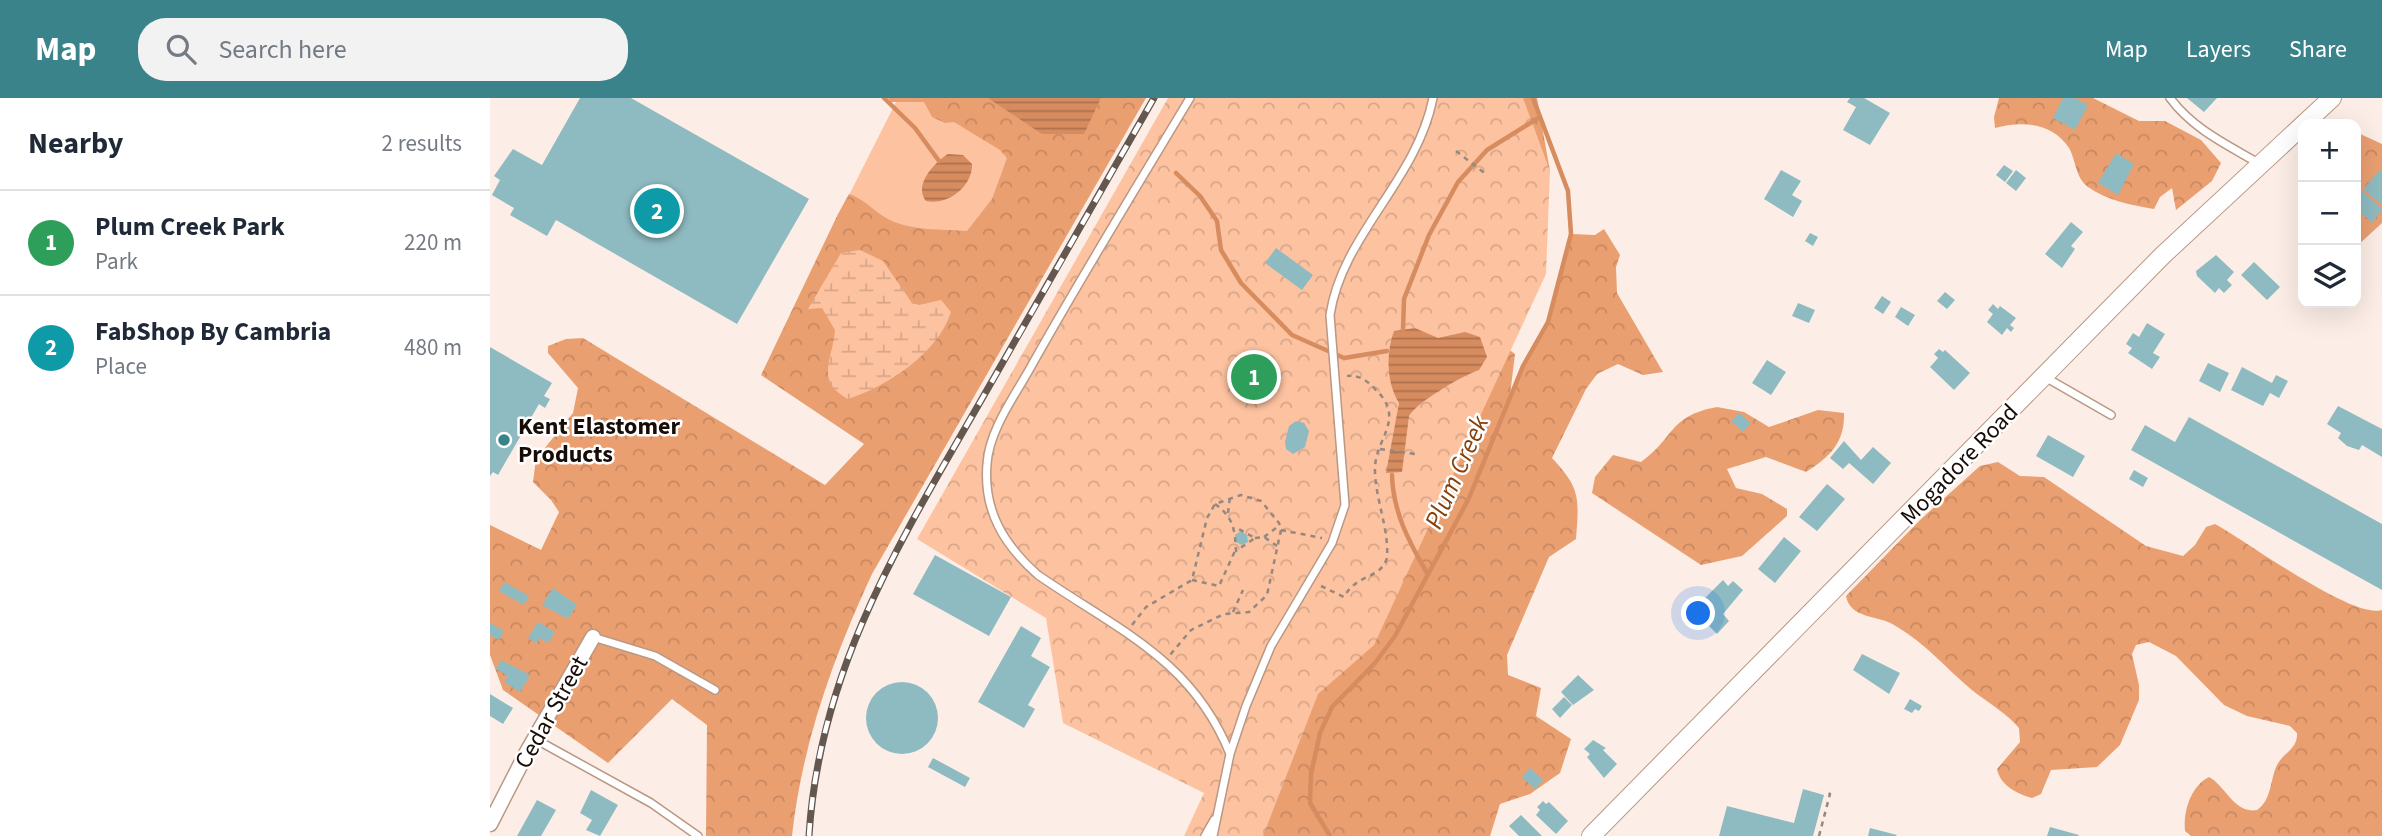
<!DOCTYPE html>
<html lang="en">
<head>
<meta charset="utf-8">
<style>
  body { margin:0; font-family:"Source Sans 3",sans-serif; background:#f2f2f3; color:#1f2937 }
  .controls { position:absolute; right:21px; top:21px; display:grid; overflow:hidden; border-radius:14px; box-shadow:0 7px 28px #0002 }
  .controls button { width:63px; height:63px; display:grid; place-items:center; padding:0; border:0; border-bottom:2px solid #e0e1e3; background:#fff; color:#1f2937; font:35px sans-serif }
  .you { position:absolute; left:1209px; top:516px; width:24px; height:24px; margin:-18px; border:5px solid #fff; border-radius:50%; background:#1a73e8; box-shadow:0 0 0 10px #1a73e833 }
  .badge { display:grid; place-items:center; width:46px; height:46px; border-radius:50%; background:#3b838b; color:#fff; font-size:23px; font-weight:700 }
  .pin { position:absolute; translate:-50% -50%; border:4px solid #fff; box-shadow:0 2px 7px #0006 }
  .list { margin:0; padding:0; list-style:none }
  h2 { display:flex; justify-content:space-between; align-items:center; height:91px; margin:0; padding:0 28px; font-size:30px }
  h2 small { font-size:23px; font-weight:400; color:#747a83 }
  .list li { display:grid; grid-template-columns:46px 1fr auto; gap:21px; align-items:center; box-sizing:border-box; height:105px; padding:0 28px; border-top:2px solid #e0e1e3 }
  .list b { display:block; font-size:26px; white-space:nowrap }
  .list p { margin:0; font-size:23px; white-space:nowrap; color:#747a83 }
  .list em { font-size:23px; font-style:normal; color:#747a83 }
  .icon { flex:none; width:38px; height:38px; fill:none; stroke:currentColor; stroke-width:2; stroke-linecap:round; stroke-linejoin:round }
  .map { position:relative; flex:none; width:1892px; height:738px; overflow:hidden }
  header { display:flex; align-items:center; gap:42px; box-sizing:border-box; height:98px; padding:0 35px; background:#3b838b; color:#fff }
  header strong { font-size:33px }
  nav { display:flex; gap:38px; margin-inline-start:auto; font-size:24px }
  .search { width:490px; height:63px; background:#f2f2f3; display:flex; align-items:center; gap:18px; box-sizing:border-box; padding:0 24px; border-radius:28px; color:#747a83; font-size:26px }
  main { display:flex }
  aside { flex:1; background:#fff }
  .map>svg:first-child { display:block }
  .green { fill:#fdc2a0 }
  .forest { fill:url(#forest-crowns) }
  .wetland { fill:url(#wetland-marsh) }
  .park { fill:url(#park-crowns) }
  .water { fill:url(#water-rules) }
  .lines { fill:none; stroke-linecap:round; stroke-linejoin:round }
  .stream { stroke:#d68c5f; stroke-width:4.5 }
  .building { fill:#8ebbc1 }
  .service-casing { stroke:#b99885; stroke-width:10 }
  .minor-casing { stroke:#b99885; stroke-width:17 }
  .tertiary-casing { stroke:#b99885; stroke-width:20 }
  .path { stroke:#958881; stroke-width:2.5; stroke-dasharray:5 5; stroke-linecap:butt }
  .service { stroke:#fff; stroke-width:7 }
  .minor { stroke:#fff; stroke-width:14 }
  .tertiary { stroke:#fff; stroke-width:18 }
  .rail-casing { stroke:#635750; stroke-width:7 }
  .rail { stroke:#fff; stroke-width:4.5; stroke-dasharray:13; stroke-linecap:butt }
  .poi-dot { fill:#3b838b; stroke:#fff; stroke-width:2.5 }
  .labels { text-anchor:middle; stroke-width:5; stroke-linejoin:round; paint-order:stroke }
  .poi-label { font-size:24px; font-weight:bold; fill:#180c06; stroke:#fff; text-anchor:start }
  .street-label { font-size:24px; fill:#180c06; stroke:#fff }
  .water-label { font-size:26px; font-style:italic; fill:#85410b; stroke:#fff }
</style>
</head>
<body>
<header>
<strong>Map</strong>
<div class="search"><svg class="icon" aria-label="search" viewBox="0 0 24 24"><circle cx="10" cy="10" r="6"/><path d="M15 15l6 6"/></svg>Search here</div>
<nav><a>Map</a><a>Layers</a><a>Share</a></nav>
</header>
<main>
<aside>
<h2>Nearby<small>2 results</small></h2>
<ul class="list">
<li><span class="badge" style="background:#2e9e5b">1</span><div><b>Plum Creek Park</b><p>Park</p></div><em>220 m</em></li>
<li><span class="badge" style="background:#0f9aa8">2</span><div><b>FabShop By Cambria</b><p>Place</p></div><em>480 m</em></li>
</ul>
</aside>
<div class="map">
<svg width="1892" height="738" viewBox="0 0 1892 738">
  <defs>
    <pattern id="forest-crowns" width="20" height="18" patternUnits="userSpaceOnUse" patternTransform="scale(1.75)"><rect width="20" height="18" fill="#ea9f71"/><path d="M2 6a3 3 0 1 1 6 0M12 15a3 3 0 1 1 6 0" fill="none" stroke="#c88860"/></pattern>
    <pattern id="wetland-marsh" width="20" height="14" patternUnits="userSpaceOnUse" patternTransform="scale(1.75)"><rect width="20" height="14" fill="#fdc2a0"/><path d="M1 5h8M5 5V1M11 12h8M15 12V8" fill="none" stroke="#d8a688"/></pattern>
    <pattern id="park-crowns" width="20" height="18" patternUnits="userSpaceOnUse" patternTransform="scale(1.75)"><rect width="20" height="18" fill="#fdc2a0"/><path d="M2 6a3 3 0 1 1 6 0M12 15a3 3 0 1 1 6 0" fill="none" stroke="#d8a688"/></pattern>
    <pattern id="water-rules" width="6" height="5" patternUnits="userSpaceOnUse" patternTransform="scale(1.75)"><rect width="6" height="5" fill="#d68c5f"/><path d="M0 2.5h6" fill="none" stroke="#ad714c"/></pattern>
  </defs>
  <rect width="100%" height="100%" fill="#fceee6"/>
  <path class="green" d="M 413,0 L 446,0 L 519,49 L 526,67 L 490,141 L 456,150 L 356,103 L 406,4 Z"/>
  <path class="forest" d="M 398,0 L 656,0 L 382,476 C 343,560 312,646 302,738 L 216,738 L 217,627 L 182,601 L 118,665 L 13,592 L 0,557 L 0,427 L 51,452 L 69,414 L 61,402 L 43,384 L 46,361 L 83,315 L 88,290 L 58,255 L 58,248 L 76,241 L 93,240 L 335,387 L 374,346 L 271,277 L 348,116 L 359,96 C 375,101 385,115 400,122 C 423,133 452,131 477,133 L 502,101 L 517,60 L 510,52 L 464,24 L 455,25 L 442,19 L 434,4 L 401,4 Z
    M 953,0 L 1047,0 L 1060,73 L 997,235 L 1025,256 L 1020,297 L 1058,224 L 1081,136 L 1105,137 L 1114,131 L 1130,157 L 1126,169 L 1127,195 L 1173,274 L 1153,277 L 1128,266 L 1107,276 L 1096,291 L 1062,360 C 1091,391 1089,400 1086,441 L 1059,459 L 1017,557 L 1018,577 L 1051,590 L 1046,618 L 1081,641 L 1070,675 L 1040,696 L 1010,706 L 1000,738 L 745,738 Z
    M 1509,0 L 1603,0 L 1649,23 L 1675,23 L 1711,42 L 1731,65 L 1722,83 L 1686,112 L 1682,90 L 1670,99 L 1664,111 C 1641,107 1618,103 1598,89 C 1585,79 1586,62 1579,50 C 1562,24 1531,23 1505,30 L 1504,19 Z
    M 1866,34 L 1892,46 L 1892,125 L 1866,149 Z
    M 1227,309 L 1254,314 L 1279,329 L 1328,312 L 1354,315 C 1355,344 1340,359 1316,374 L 1276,359 L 1237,371 L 1246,390 L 1272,396 L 1297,411 L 1297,418 L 1252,458 L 1211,467 L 1102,395 L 1105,379 L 1123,357 L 1151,364 C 1185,340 1178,318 1227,309 Z
    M 1508,364 L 1530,378 L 1554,379 L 1656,448 L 1693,458 L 1705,447 L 1716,429 L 1725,426 C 1755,442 1863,522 1892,512 L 1892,738 L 1701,738 L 1695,733 C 1693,713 1701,688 1719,679 C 1736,688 1744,716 1767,712 C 1782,702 1780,681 1787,667 C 1794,654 1808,651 1807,635 L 1800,628 L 1757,618 L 1734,607 L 1686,558 L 1659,544 L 1646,547 L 1642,556 L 1649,587 L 1649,602 L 1630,647 L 1607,669 L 1561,672 L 1551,696 L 1542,700 C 1527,696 1510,687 1507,671 L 1530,644 L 1529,630 C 1517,616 1502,607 1487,596 C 1458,573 1437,546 1404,527 C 1388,517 1360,521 1356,498 L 1431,421 L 1490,368 Z"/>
  <path class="wetland" d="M 370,152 L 393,163 L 422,205 L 429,207 L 451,202 L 461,214 C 448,255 398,288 358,301 C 324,283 343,261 345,232 L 332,210 L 318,211 L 351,155 Z"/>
  <path class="park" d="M 678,0 L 1033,0 L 1060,73 L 1056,176 L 884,547 L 828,596 L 773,738 L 694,738 L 714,695 L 573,625 L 556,520 L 427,441 Z"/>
  <path class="water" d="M 498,0 L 611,0 L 594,36 L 552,36 Z
    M 458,56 L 473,57 L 482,66 C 483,88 458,108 436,103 C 423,87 445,64 458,56 Z
    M 925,230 L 948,240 L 975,234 L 990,239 L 997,259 L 989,272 C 973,277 926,305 919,318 L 912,374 L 896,375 L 909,305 C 896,284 896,255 904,233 Z"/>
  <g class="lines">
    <path class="stream" d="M 394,0 L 425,30 L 449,63
      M 686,75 L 710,98 L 727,123 L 731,152 L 751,185 L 802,237 L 854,260 L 897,253
      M 913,232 L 914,201 L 939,137 L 968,84 L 997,52 L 1050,19
      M 902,377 C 903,414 919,444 937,475
      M 840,738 L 820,705 L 821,676 L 830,635 L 842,609 L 885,565 L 905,538 L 979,400 L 1033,268 L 1058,224 L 1081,136 L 1078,93 L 1043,0"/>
  </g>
  <path class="building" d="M 90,0 L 141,0 L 319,101 L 247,226 L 66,122 L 57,138 L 20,117 L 24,110 L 2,97 L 10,82 L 4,78 L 23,51 L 52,67 Z
    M 1360,0 L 1374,0 L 1400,15 L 1380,47 L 1353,32 L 1366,9 L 1357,4 Z
    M 1573,0 L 1585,0 L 1598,7 L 1585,32 L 1563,20 Z
    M 1697,0 L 1727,0 L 1714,14 Z
    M 1626,55 L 1644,66 L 1628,97 L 1608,85 Z
    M 1514,67 L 1523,73 L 1515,84 L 1506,77 Z
    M 1291,72 L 1311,83 L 1302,97 L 1312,103 L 1303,119 L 1274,101 Z
    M 1526,72 L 1536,80 L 1526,93 L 1516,85 Z
    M 1890,72 L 1892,74 L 1892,107 L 1873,91 Z
    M 1868,89 L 1892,111 L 1882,125 L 1866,110 Z
    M 1581,124 L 1593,134 L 1581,148 L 1585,151 L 1572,170 L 1555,156 Z
    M 1320,135 L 1328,139 L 1323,148 L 1315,143 Z
    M 786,150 L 823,177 L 812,192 L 775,165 Z
    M 1726,157 L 1744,174 L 1737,182 L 1742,187 L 1734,195 L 1729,190 L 1725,195 L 1707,178 L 1706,173 Z
    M 1764,164 L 1790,189 L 1777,202 L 1751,177 Z
    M 1455,194 L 1465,202 L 1457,211 L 1447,203 Z
    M 1392,198 L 1401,204 L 1393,216 L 1384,210 Z
    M 1308,205 L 1325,212 L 1319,225 L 1302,218 Z
    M 1503,206 L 1508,211 L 1510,208 L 1526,220 L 1520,227 L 1524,230 L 1521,234 L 1517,230 L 1512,237 L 1497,224 L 1503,216 L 1498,212 Z
    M 1411,209 L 1425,217 L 1418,228 L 1405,219 Z
    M 1657,225 L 1675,236 L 1663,255 L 1670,259 L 1662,271 L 1638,255 L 1642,250 L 1636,246 L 1643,235 L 1649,239 Z
    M 0,249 L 62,285 L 54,298 L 60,301 L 55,310 L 49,306 L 8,377 L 3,374 L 0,378 Z
    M 1449,251 L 1453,254 L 1455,252 L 1480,275 L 1464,292 L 1440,269 L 1448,260 L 1444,256 Z
    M 1277,262 L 1296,274 L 1281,297 L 1262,285 Z
    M 1718,265 L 1739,275 L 1730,294 L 1709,283 Z
    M 1752,269 L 1782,285 L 1786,277 L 1798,283 L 1789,300 L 1780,295 L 1773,308 L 1741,292 Z
    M 1848,308 L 1892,331 L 1892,359 L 1872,347 L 1869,352 L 1857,348 L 1848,340 L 1851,335 L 1837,326 Z
    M 1249,315 L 1261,325 L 1253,334 L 1241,323 Z
    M 1699,319 L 1892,426 L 1892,492 L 1641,352 L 1655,327 L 1685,344 Z
    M 806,323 L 814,325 L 819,333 L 815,349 L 803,356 L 796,351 L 795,344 L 799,328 Z
    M 1558,337 L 1595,358 L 1583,379 L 1546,358 Z
    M 1354,343 L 1371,362 L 1383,349 L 1401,365 L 1383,386 L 1359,365 L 1353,371 L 1340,360 Z
    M 1644,372 L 1658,380 L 1653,389 L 1639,381 Z
    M 1337,386 L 1355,401 L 1327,433 L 1309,419 Z
    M 751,433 L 757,437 L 758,444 L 752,447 L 746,444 L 745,437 Z
    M 1294,439 L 1311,453 L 1285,485 L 1268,471 Z
    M 445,457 L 521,499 L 499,538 L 423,496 Z
    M 1233,482 L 1238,488 L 1243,483 L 1253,492 L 1233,516 L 1239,523 L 1227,536 L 1199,508 L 1207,500 L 1211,504 Z
    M 14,484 L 39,498 L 34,507 L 9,493 Z
    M 63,490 L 87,507 L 78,521 L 52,507 Z
    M 48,524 L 65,534 L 58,545 L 50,540 L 47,545 L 38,540 Z
    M 0,525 L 14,533 L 9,542 L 0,537 Z
    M 531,528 L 551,540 L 541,558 L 560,569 L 538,607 L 545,611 L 534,630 L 488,604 Z
    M 1372,556 L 1410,575 L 1399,596 L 1363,572 Z
    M 11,562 L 40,577 L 30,594 L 14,584 L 18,578 L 6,571 Z
    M 1088,577 L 1104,592 L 1083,607 L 1071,594 Z
    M376 620a36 36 0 1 1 72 0a36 36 0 1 1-72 0Z
    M 0,596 L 23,610 L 13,626 L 0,618 Z
    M 1074,599 L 1082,607 L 1070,620 L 1062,611 Z
    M 1420,601 L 1432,608 L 1429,613 L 1425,611 L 1422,615 L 1414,611 Z
    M 1103,642 L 1116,650 L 1113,652 L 1127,666 L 1114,680 L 1097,659 L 1100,656 L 1094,651 Z
    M 443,660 L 480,680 L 475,689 L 438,669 Z
    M 1040,670 L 1053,682 L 1045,691 L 1032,679 Z
    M 1313,691 L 1334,697 L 1323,738 L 1229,738 L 1237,708 L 1304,725 Z
    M 101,692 L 128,707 L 110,738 L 96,732 L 102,722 L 90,715 Z
    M 47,702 L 66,712 L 51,738 L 27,738 Z
    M 1053,703 L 1056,706 L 1059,704 L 1078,723 L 1066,736 L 1046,717 L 1050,712 L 1047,709 Z
    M 1031,717 L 1052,738 L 1029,738 L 1019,728 Z
    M 1560,729 L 1589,737 L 1588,738 L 1557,738 Z
    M 1380,730 L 1407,737 L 1406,738 L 1378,738 Z"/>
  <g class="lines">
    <defs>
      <path id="service" d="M 700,0 C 647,88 593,176 543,265 C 527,295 499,331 497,366 C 493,413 514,447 548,477 C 626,531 702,561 740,656 L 756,608 L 781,548 L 842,445 L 855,407 L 840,217 C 852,137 927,82 943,0
        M 1680,0 C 1703,31 1736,46 1768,65
        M 1555,279 L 1621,317
        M 103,539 L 165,558 L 225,592
        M 45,641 L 161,705 L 208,738
        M 715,738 L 724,722
        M 723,738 L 740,656"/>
      <path id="minor" d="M 0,726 L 37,654 L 103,539"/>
      <path id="tertiary" d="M 1101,738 L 1673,157 L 1842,0"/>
    </defs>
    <use href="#service" class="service-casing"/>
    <use href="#minor" class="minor-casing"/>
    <use href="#tertiary" class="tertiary-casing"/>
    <path class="path" d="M 966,53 L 997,77
      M 890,351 L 925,356
      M 725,406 C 743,419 745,431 746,453 L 765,440 L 745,429
      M 738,415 L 740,398
      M 791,432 L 832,440
      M 774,439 L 790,427
      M 765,440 L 774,439 L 787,448
      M 702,482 L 729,488 L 745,453
      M 831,488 L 854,499 C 867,475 890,482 897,460 C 899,431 886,403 885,374 C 883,341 918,322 885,291 C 876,282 870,277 857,278
      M 743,514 L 753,492
      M 642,527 L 656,509 L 702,482 L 717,420 L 725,406 L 751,397 L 771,403 L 789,425 L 791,432 L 777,497 L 759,514 L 734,516 L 701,532 L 680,557
      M 1329,738 L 1340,696 L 1334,694"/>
    <use href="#service" class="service"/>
    <use href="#minor" class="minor"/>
    <use href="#tertiary" class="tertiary"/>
    <defs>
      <path id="rail" d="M 319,738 C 329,571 412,440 493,299 C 550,200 607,100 664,0"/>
    </defs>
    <use href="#rail" class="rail-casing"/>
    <use href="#rail" class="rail"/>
  </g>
  <circle class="poi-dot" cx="14" cy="342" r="7"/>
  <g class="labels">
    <g class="poi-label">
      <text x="28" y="336">Kent Elastomer<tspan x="28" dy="28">Products</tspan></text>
    </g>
    <g class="street-label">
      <text transform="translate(1469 366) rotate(-46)" y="8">Mogadore Road</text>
      <text transform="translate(61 614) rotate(-61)" y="8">Cedar Street</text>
    </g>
    <g class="water-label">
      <text transform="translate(966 374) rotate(-66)" y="9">Plum Creek</text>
    </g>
  </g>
</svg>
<div class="controls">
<button>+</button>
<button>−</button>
<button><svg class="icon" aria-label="layers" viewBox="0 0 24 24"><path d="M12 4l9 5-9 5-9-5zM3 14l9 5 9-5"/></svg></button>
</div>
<div class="you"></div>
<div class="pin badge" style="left:764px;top:279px;background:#2e9e5b">1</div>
<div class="pin badge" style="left:167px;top:113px;background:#0f9aa8">2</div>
</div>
</main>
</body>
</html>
